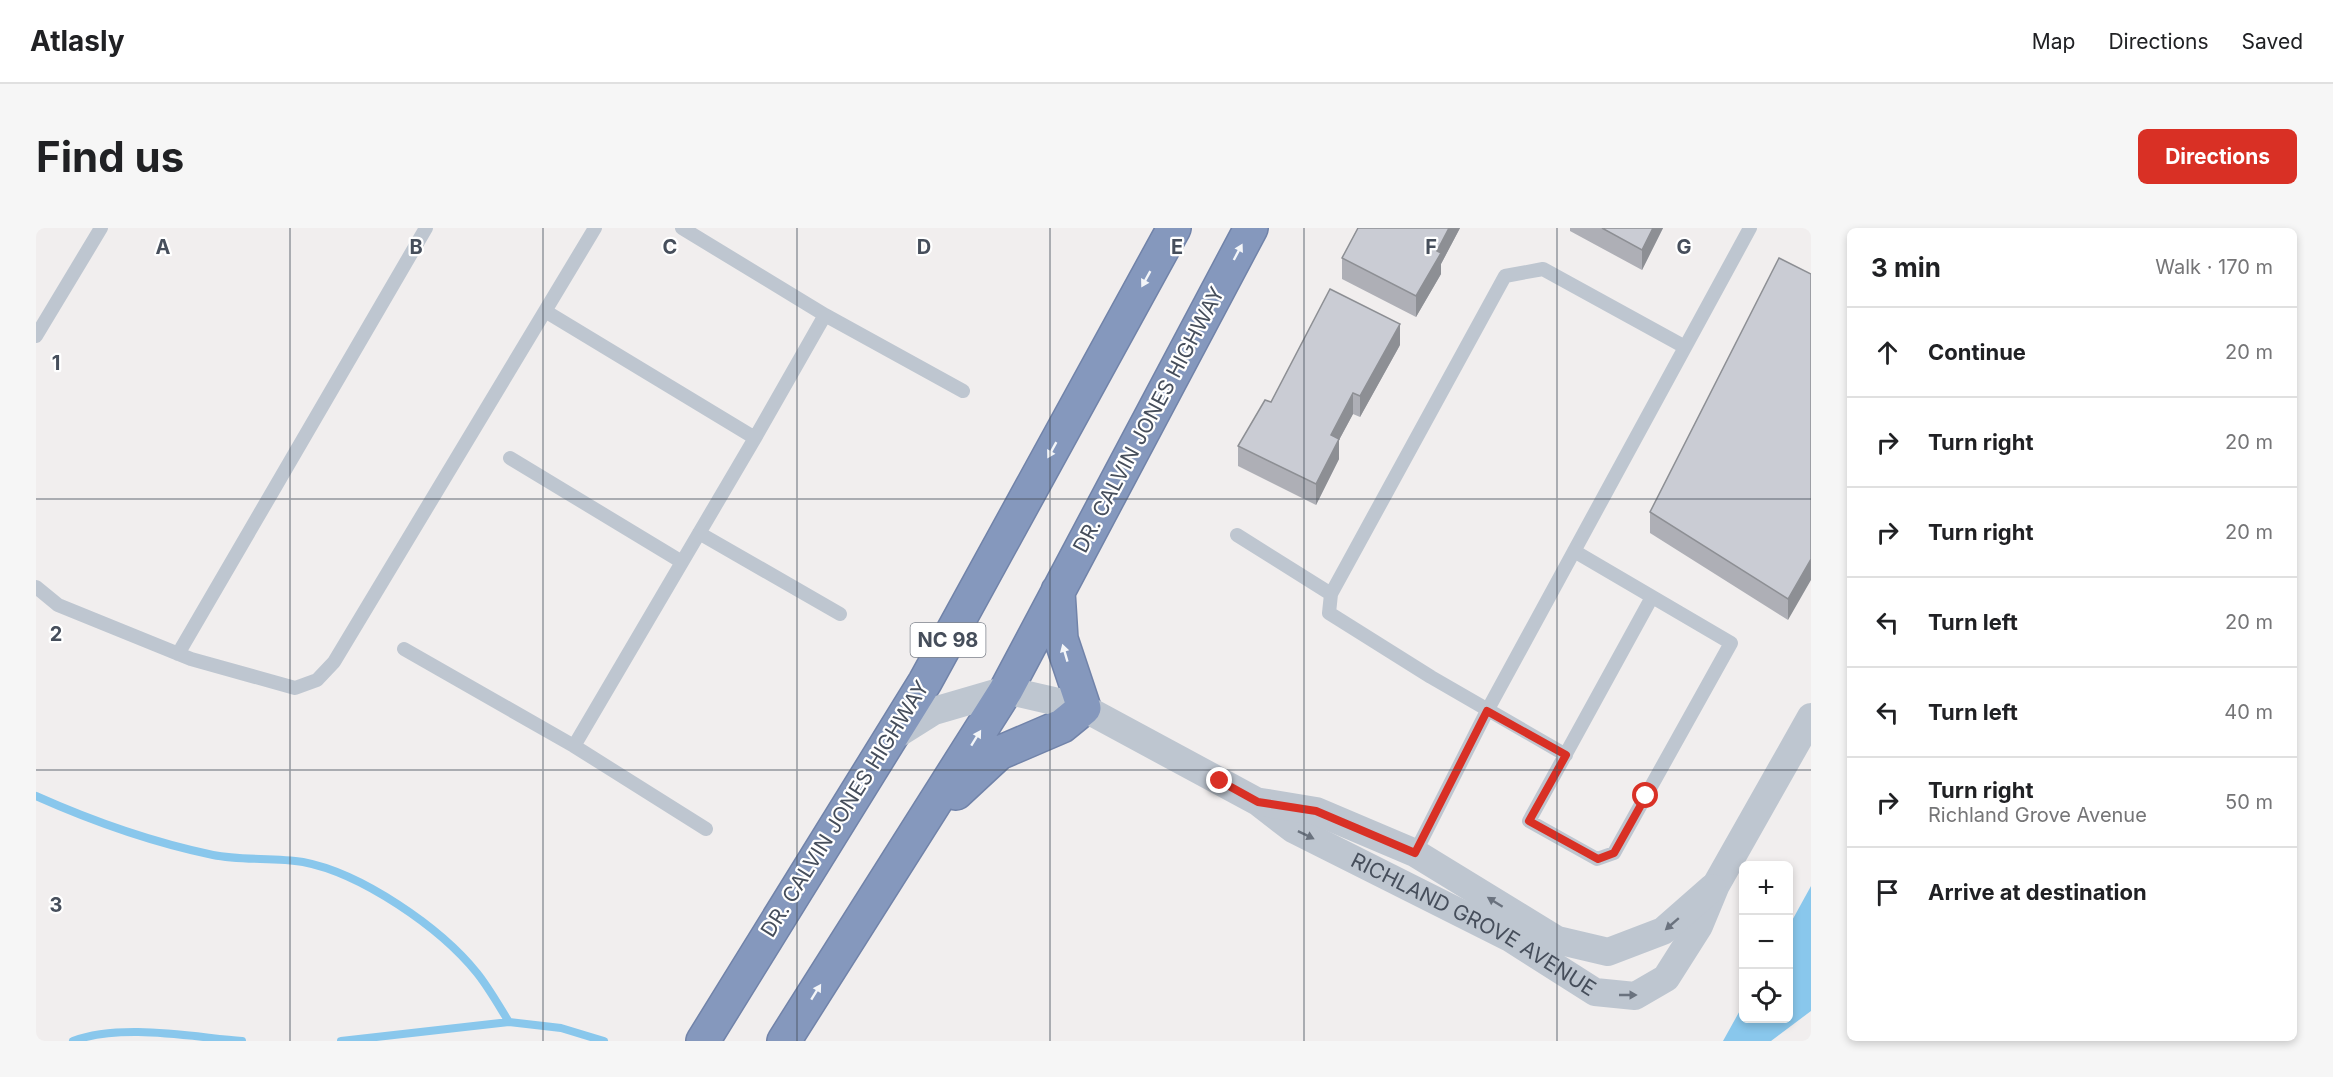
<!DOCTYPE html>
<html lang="en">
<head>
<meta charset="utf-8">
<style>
  body { margin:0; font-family:Inter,sans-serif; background:#f6f6f6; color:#202124 }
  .controls { position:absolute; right:18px; bottom:18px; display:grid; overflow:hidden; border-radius:9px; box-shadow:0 3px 9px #0003 }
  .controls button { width:54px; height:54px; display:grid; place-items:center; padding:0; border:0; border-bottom:2px solid #e0e0e0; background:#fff; color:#202124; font:30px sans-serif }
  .stop { position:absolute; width:18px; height:18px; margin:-14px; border:4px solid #d93025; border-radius:50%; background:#fff }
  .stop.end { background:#d93025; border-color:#fff; box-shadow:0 2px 6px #0008 }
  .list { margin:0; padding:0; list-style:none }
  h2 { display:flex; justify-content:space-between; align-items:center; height:78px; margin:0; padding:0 24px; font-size:26px }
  h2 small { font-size:20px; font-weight:400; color:#757577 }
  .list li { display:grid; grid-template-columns:39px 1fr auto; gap:18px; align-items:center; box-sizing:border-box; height:90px; padding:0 24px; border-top:2px solid #e0e0e0 }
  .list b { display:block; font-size:22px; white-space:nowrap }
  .list p { margin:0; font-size:20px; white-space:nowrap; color:#757577 }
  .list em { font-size:20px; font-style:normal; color:#757577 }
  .icon { flex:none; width:33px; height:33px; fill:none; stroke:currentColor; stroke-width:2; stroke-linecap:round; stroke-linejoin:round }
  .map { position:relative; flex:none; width:1775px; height:813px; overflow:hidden; border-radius:9px }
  header { display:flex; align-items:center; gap:36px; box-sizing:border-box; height:84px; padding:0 30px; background:#fff; border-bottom:2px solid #e0e0e0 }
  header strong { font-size:28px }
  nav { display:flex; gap:33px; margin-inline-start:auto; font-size:21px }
  .intro { display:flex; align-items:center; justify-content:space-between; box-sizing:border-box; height:144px; padding:0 36px }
  h1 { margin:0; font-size:42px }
  .button { padding:15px 27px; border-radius:9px; background:#d93025; color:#fff; font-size:21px; font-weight:700 }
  main { display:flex; gap:36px; padding:0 36px }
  aside { flex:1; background:#fff; border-radius:9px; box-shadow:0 3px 9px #0003 }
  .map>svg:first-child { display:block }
  .water { fill:#89c7ec }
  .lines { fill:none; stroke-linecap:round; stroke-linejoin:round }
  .stream { stroke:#89c7ec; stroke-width:8 }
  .highway-casing { stroke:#7183a9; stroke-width:36 }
  .lane { stroke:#bec6d0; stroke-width:14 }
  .street { stroke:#bec6d0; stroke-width:28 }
  .highway { stroke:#8598bd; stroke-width:33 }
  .wall { fill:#aeafb6 }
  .shaded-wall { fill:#8d8f94 }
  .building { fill:#caccd4; stroke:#8d8f94; stroke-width:1.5 }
  .oneway { fill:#f3f5f8 }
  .oneway2 { fill:#6a727e }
  .route { stroke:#d93025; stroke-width:8 }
  .grid { fill:none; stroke:#464e5b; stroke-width:1.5; stroke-opacity:0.55 }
  .labels { text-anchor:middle; stroke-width:4.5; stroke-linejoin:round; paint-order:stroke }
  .shield { fill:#fff; stroke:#7e838c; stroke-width:1.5 }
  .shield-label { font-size:20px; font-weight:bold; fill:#464e5b }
  .street-label { font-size:21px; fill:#464e5b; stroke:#fff }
  .grid-label { font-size:20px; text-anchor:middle; font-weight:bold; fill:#464e5b; stroke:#fff; stroke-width:4.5; stroke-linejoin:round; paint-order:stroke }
</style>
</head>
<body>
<header>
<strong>Atlasly</strong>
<nav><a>Map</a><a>Directions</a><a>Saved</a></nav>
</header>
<div class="intro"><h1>Find us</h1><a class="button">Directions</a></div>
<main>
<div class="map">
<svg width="1775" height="813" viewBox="0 0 1775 813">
  <rect width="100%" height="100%" fill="#f1eeee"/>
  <path class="water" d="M 1775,658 L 1775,783 L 1735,813 L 1687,813 L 1707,777 L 1708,790 L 1752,790 L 1753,698 Z"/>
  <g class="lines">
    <path class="stream" d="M 0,568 C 56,593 115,614 177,627 C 206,633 238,629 267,634 C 325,645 404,699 441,745 C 453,760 463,778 473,794
      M 37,813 C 85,795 156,809 206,813
      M 305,813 L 473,794 L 525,800 L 568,813"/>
    <defs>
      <path id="highway" d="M 920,565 L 963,525 L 1026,498 L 1048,480 L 1025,411 L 1022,363
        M 667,813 L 889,454 L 1138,0
        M 748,813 L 970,462 L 1215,0"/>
    </defs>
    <use href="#highway" class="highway-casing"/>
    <path class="lane" d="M 509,83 L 719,210 L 789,87 L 646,0
      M 789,87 L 927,163
      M 0,108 L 65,0
      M 474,230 L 646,334
      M 663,305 L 804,386
      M 1201,307 L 1295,366
      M 1538,323 L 1695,415 L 1578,625 L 1561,631 L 1493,593 L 1616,369
      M 0,359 L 22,377 L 155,431 L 259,460 L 281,452 L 298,434 L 559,0
      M 368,421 L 538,518
      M 142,426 L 390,0
      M 1530,527 L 1395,449 L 1293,385 L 1295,366 L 1469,48 L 1507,41 L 1649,119
      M 670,601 L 538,518 L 719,210
      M 1379,625 L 1451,483 L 1714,0"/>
    <g class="street">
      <path id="s1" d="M 855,510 L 898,483 L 970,462 L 1048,480 L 1222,574 L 1257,601 L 1474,710 L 1559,764 L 1599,768 L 1630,750 L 1663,698 L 1680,657 L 1775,489"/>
      <path d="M 1225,574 L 1280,583 L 1379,625 L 1521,712 L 1572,724 L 1627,703 L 1676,660"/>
    </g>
    <use href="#highway" class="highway"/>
  </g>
  <path class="wall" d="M 1322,0 L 1424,0 L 1405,36 L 1405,46 L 1380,89 L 1306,51 L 1306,30 Z
    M 1534,0 L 1627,0 L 1606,42 L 1534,3 Z
    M 1775,46 L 1752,392 L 1614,305 L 1614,284 Z
    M 1364,117 L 1324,189 L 1317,186 L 1303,212 L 1303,231 L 1280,277 L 1202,238 L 1202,218 Z"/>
  <path class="shaded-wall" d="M 1413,0 L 1424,0 L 1405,36 L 1405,46 L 1380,89 L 1380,68 L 1401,23 Z
    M 1617,0 L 1627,0 L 1606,42 L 1606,22 Z
    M 1364,96 L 1364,117 L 1324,189 L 1324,168 Z
    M 1317,165 L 1317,186 L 1303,212 L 1303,231 L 1280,277 L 1280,256 L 1295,207 Z
    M 1775,331 L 1775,352 L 1752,392 L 1752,371 Z"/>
  <path class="building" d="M 1322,0 L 1413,0 L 1401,23 L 1405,25 L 1380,68 L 1306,30 Z
    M 1566,0 L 1617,0 L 1606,22 Z
    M 1743,30 L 1775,46 L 1775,331 L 1752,371 L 1614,284 Z
    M 1294,61 L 1364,96 L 1324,168 L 1317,165 L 1295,207 L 1303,211 L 1280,256 L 1202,218 L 1229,172 L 1235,174 Z"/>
  <defs><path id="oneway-solid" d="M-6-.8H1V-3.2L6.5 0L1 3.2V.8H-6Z" transform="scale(1.5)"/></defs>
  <g class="oneway">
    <use href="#oneway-solid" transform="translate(1202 24) rotate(-62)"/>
    <use href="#oneway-solid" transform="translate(1110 51) rotate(119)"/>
    <use href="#oneway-solid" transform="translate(1016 222) rotate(119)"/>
    <use href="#oneway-solid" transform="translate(1029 425) rotate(-106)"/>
    <use href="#oneway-solid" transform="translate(940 510) rotate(-58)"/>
    <use href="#oneway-solid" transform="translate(780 764) rotate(-58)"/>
  </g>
  <g class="oneway2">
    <use href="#oneway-solid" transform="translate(1270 607) rotate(26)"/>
    <use href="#oneway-solid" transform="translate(1459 674) rotate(-148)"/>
    <use href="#oneway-solid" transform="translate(1636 696) rotate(139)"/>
    <use href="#oneway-solid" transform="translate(1592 767)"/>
  </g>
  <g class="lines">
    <path class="route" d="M 1184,553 L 1222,574 L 1280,583 L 1379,625 L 1451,483 L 1530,527 L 1493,593 L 1562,631 L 1578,625 L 1610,568"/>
  </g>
  <path class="grid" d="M 254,0 L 254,813M 507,0 L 507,813M 761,0 L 761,813M 1014,0 L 1014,813M 1268,0 L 1268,813M 1521,0 L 1521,813M 0,271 L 1775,271M 0,542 L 1775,542"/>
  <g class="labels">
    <rect class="shield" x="874.5" y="395" width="75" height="34" rx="4.5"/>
    <g class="shield-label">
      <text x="912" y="419">NC 98</text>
    </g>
    <g class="street-label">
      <text transform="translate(1113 192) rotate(-62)" y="7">DR. CALVIN JONES HIGHWAY</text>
      <text transform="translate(809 581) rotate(-58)" y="7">DR. CALVIN JONES HIGHWAY</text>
      <text dy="7" stroke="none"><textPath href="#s1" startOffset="652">RICHLAND GROVE AVENUE</textPath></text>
    </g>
  </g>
  <g class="grid-label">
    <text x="127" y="26">A</text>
    <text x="380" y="26">B</text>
    <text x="634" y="26">C</text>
    <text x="888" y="26">D</text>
    <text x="1141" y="26">E</text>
    <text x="1395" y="26">F</text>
    <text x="1648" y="26">G</text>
    <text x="20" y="142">1</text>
    <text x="20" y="413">2</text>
    <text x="20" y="684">3</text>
  </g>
</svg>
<div class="controls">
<button>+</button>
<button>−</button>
<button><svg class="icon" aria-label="locate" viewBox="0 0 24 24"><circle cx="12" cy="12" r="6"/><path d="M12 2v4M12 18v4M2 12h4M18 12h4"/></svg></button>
</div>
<div class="stop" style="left:1610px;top:568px"></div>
<div class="stop end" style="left:1184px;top:553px"></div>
</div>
<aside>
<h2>3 min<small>Walk · 170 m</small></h2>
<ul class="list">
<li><svg class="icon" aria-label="ahead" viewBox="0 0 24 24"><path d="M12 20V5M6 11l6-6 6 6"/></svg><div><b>Continue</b></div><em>20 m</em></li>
<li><svg class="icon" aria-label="right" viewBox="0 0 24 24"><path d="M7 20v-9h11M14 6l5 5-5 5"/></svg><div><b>Turn right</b></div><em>20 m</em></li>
<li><svg class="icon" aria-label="right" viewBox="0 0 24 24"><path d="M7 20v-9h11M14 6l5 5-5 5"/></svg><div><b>Turn right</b></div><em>20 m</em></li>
<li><svg class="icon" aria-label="left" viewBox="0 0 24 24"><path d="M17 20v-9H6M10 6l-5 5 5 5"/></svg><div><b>Turn left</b></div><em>20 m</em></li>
<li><svg class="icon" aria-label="left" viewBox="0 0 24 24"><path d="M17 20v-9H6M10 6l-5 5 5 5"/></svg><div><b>Turn left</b></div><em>40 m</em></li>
<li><svg class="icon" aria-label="right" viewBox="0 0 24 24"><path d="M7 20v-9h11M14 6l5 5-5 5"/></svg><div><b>Turn right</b><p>Richland Grove Avenue</p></div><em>50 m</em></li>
<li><svg class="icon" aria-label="arrive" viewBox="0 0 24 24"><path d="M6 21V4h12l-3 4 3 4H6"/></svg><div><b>Arrive at destination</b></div></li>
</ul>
</aside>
</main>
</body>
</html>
